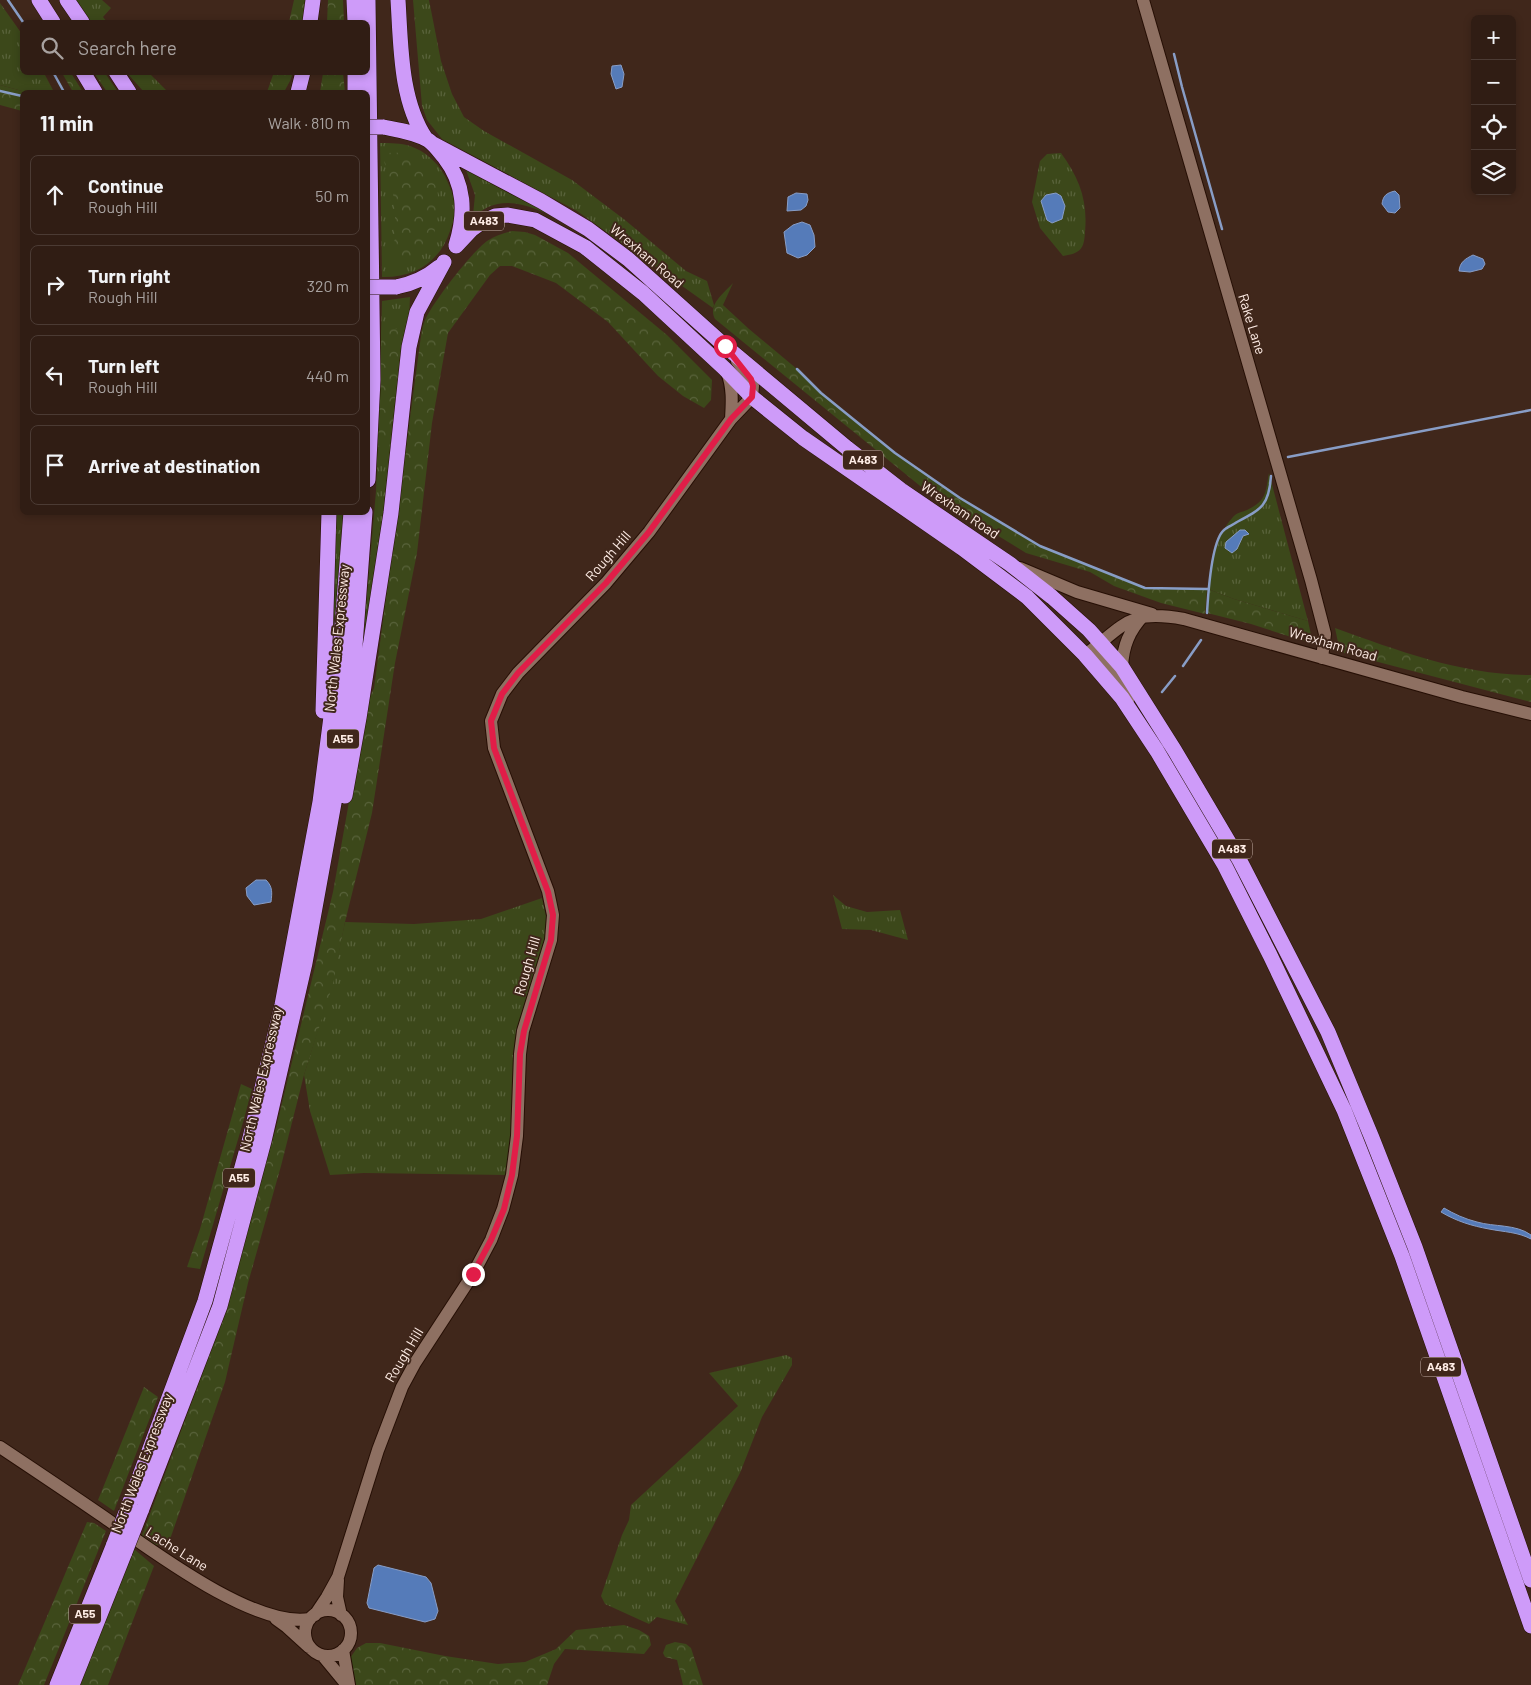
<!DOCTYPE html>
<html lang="en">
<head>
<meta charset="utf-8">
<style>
  body { margin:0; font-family:Barlow,sans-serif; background:#38261d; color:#f1f3f6 }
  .controls { position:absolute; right:15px; top:15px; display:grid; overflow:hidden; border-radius:8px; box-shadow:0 2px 8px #0003 }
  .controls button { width:45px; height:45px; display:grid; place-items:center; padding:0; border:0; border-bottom:1px solid #4b3b34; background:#301d14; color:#f1f3f6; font:25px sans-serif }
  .stop { position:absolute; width:15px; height:15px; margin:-11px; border:4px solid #e11d48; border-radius:50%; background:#fff }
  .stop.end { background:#e11d48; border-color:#fff; box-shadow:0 1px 5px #0008 }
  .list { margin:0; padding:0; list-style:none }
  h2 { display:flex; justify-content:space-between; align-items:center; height:65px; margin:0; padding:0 20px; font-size:21px }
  h2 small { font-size:16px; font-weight:400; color:#a8a2a0 }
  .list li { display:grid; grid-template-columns:32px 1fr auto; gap:15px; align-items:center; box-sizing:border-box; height:80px; margin:0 10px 10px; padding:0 10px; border:1px solid #4b3b34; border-radius:8px }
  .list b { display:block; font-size:19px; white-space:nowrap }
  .list p { margin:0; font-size:16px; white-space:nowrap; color:#a8a2a0 }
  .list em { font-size:16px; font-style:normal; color:#a8a2a0 }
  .icon { flex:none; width:28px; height:28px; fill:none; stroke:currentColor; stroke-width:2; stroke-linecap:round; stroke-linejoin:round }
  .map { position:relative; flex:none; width:1531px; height:1685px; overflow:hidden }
  .search { position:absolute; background:#301d14; box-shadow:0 2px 8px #0003; left:20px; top:20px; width:350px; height:55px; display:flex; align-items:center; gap:12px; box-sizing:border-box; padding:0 18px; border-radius:8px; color:#a8a2a0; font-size:19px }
  .panel { position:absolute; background:#301d14; box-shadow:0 2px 8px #0003; left:20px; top:90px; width:350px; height:425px; border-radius:8px }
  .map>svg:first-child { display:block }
  .grass { fill:url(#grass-tufts) }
  .forest { fill:url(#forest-crowns) }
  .water { fill:#557bb9; stroke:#889dc6 }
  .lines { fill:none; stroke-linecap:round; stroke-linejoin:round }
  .stream { stroke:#889dc6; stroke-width:2.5 }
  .secondary-casing { stroke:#260f05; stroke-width:14 }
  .highway-casing { stroke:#260f05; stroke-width:16 }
  .secondary { stroke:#8e7062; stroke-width:12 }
  .highway { stroke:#ce9bf9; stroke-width:15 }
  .highway-bridge-casing { stroke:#260f05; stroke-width:16; stroke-linecap:butt }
  .highway-bridge { stroke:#ce9bf9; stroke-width:15 }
  .route { stroke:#e11d48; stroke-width:6 }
  .labels { text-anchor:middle; stroke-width:4; stroke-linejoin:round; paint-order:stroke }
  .shield { fill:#40271b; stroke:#c5b1a8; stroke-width:1 }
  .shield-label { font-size:12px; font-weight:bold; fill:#feece5 }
  .street-label { font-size:14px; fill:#feece5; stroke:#40271b }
</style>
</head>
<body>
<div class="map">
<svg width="1531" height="1685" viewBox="0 0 1531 1685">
  <defs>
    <pattern id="grass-tufts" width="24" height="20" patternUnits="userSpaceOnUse" patternTransform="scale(1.25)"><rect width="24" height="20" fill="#3c481a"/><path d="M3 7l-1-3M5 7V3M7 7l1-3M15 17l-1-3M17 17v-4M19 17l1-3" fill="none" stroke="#59633b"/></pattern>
    <pattern id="forest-crowns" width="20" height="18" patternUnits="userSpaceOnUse" patternTransform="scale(1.25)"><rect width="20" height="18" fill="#3c481a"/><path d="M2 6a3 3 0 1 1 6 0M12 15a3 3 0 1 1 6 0" fill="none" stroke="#59633b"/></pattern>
  </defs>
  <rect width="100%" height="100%" fill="#40271b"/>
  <path class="grass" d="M 75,0 L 102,0 L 111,8 L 103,17 L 107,22 L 90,22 Z
    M 413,0 L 429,0 L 441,61 L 452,94 L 464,117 L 484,131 L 572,180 L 625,220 L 686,271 L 707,281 L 714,305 L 713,308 L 577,211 L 442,139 L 427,120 L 422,106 Z
    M 0,3 L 22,34 L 22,72 L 44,73 L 54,92 L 26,92 L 0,85 Z
    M 94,73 L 105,73 L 118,92 L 107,92 Z
    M 127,73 L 149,73 L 168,92 L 144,92 Z
    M 380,143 C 390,143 401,143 410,146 C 425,151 437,162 445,176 C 449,185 454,195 455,205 C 456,213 453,223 450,231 C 440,262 414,278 382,277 Z
    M 1061,153 C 1079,178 1088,200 1085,232 C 1084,249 1081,253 1063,256 L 1040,228 L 1032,202 L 1040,161 L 1047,154 Z
    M 466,170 L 561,220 C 538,210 513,196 488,207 C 483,210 478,213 473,215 L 475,195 Z
    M 410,297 L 409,322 L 381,554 L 359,686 L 376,491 L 382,301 Z
    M 1269,473 L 1308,621 L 1234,599 L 1208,589 C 1213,562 1214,538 1233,517 C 1236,513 1242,512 1247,510 C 1267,500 1265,494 1269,473 Z
    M 334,513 L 345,513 L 333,652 Z
    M 833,895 L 846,906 L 867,912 L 900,910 L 908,940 L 871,930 L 842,929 Z
    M 542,898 L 548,925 L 514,1118 L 507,1175 L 364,1173 L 330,1175 L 310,1111 L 304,1075 L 332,984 L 345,922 L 414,924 L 481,919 Z
    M 786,1355 L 792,1358 L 792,1365 L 762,1417 L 740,1473 L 675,1601 L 688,1625 L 657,1617 L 649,1624 L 605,1604 L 601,1596 L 622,1535 L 629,1520 L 631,1505 L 738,1406 L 709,1373 Z"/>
  <path class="forest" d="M 294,0 L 305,0 L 304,22 L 289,22 Z
    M 328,0 L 343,0 L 344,22 L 327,22 Z
    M 274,72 L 293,73 L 290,81 L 284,92 L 267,92 Z
    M 62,73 L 71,73 L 83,92 L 73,92 Z
    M 323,73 L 343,73 L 345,92 L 320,92 Z
    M 0,85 L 26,92 L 22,92 L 22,111 L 0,105 Z
    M 382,153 C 390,153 398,152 406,154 C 432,163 441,187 438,213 C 437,224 434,238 427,246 C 420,254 411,259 402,264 L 388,257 L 395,239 L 395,202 Z
    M 512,231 L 525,232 L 535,235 L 568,253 L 667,335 L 712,380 L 711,400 L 704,408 L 683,396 L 658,376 L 608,322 L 556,283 L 512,266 L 500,266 L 490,275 L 448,333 L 432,423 L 417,553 L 395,663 L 372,813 L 345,922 L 333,984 L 304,1075 L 281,1166 L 248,1283 L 225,1382 L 168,1545 L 154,1545 L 141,1538 L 206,1364 L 276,1128 L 333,892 L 366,706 L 374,688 L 420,343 C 421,336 422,327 425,320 C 433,302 471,253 487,241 C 495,236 503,233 512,231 Z
    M 733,283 L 723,305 L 749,329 L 797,369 L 822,393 L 895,453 L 960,498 L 1040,546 L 1145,588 L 1207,588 L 1205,614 L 1161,603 L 1114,586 L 1090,572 L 1026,553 L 930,494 L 715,319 C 707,305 725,292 733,283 Z
    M 409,328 L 393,454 L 377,445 L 382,330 Z
    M 1208,589 L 1234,599 L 1308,621 L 1313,644 L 1251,624 L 1207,613 Z
    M 1335,628 C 1399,651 1462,675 1531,675 L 1531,702 L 1340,652 Z
    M 241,1084 L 252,1089 L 244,1119 L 200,1269 L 187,1267 L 200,1229 Z
    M 144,1387 L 158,1397 L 114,1511 L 98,1500 Z
    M 87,1522 L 94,1523 L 106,1531 L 44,1685 L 18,1685 Z
    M 134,1549 L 154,1566 L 108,1685 L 80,1685 Z
    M 624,1625 L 639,1630 L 649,1636 L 651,1645 L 644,1654 L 565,1649 L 554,1664 L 547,1685 L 354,1685 L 350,1658 L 357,1648 L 366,1643 L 380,1643 L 445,1656 L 498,1664 L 525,1662 L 556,1649 L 576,1630 Z
    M 675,1642 L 686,1644 L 691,1648 L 703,1685 L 683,1685 L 677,1660 L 665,1657 L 663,1653 L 666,1645 Z"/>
  <path class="water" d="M 621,65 L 624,74 L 622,87 L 616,89 L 611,74 L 612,66 Z
    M 1395,191 L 1399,195 L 1400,208 L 1395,213 L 1388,212 L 1382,204 C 1383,196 1386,193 1395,191 Z
    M 796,193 L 807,194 L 808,200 L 806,206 L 801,210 L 787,211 L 788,197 Z
    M 1056,193 L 1061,196 L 1065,206 L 1062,219 L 1052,223 L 1047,220 L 1041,201 L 1046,195 Z
    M 802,222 L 810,225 L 814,235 L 815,247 L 807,255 L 798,258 L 787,253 L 784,232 L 793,225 Z
    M 1473,255 L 1483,259 L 1485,264 L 1482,269 L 1470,272 L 1459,271 C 1460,262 1465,259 1473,255 Z
    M 1240,530 L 1245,530 L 1249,534 L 1243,536 L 1237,549 L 1232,553 L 1225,548 L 1226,542 Z
    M 256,880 L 266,880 C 273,887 272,893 271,902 L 254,905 L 247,896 L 246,888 Z
    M 1444,1208 C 1454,1214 1465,1219 1477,1222 C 1494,1227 1516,1224 1531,1235 L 1531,1239 C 1518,1232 1504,1232 1489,1229 C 1472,1226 1456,1221 1441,1212 Z
    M 378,1565 L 426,1577 L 431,1583 L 438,1611 L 435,1619 L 425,1622 L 369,1608 L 367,1603 L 374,1568 Z"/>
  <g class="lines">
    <path class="stream" d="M 8,0 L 23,22
      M 1174,54 L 1182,87 L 1222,229
      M 53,72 L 64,92
      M 0,91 L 22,96
      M 797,369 L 821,393 L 895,453 L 960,498 L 1040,546 L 1145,588 L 1208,589
      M 1288,457 L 1531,410
      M 1207,613 C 1208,596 1211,541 1224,530 C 1227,527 1233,525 1237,522 C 1262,509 1269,505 1271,476
      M 1183,666 L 1201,640
      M 1162,692 L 1175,676"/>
    <defs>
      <path id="secondary" d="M 1143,0 L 1311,580 L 1325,634 L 1322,658
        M 727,372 C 733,388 732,402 731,419
        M 1020,568 L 1077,592 L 1152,614
        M 1094,648 C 1108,665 1119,681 1128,700
        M 1085,655 C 1126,624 1129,609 1184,619 L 1462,697 L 1531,714
        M 1122,667 C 1123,646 1129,631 1144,615
        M 0,1447 C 33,1469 66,1491 98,1513 C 145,1545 253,1629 310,1619
        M 338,1580 L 337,1597 L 341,1615
        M305 1633a23 23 0 1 1 46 0a23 23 0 1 1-46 0Z
        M 315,1615 L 327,1597 L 338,1577 L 378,1450 L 402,1387 L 415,1363 L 473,1274 L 491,1240 L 503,1209 L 512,1175 L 517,1136 L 520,1054 L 523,1031 L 551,940 L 553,915 L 548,891 L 494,748 L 491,721 L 502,694 L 518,673 L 606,583 L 649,532 L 731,419 L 752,397 L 753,386 L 751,379 L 737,361
        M 276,1619 L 287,1627 L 309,1647
        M 343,1650 L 349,1685
        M 323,1656 L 347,1685"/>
      <path id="highway" d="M 39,0 L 53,22
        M 67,0 L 82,22
        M 354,0 L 355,22
        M 398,0 C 401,46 400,100 426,139
        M 310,22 L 313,0
        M 83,72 L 95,92
        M 116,72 L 129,92
        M 355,72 L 355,92
        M 298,92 L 303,72
        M 383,127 C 398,130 414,132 428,140 C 434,144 439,151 444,157 C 465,184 466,213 456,245
        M 433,144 L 541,201 L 588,229 L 628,259 L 725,346 L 847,448 L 901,490 L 1010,564 L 1052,597 L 1089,630 L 1122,667 L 1175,751 L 1240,861 L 1328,1032 L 1372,1138 L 1415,1247 L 1531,1580
        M 456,246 L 471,230 L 482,222 L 495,216 L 508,215 L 535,220 L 585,247 L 643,293 L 725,369 L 752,397 L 803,438 L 962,548 L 1027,597 L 1085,655 L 1122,698 L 1157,751 L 1225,866 L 1270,955 L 1344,1110 L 1402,1256 L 1531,1626
        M 396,287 C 412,284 426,278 439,267
        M 368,480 L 373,380 L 368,0
        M 323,711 L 329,512
        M 345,796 L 359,718 L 391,513 L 409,347 L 417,312 L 444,262
        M 130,1502 L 205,1301 L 250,1138 L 282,1005 L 320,802 L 341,639 L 351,512
        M 141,1511 L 220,1306 L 264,1141 L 305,963 L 336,792 L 355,646 L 365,512
        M 57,1685 L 114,1544
        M 72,1685 L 125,1552"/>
    </defs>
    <use href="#secondary" class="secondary-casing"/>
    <use href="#highway" class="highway-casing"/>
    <use href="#secondary" class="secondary"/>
    <use href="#highway" class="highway"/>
    <defs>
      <path id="highway-bridge" d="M 368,127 L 383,127
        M 368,287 L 396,287
        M 114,1544 L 130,1502
        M 125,1552 L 141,1511"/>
    </defs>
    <use href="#highway-bridge" class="highway-bridge-casing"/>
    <use href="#highway-bridge" class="highway-bridge"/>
  </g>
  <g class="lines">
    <path class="route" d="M 473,1274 L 491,1240 L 504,1209 L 512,1175 L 517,1136 L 520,1054 L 524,1031 L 551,940 L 553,915 L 548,892 L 494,748 L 491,721 L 502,694 L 518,673 L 606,583 L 649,532 L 731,419 L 752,397 L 753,386 L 751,379 L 725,346"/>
  </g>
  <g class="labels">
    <g class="shield">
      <rect x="464" y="211.5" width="40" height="19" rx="4"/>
      <rect x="843" y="450.5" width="40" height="19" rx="4"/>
      <rect x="327" y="729.5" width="32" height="19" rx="4"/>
      <rect x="1212" y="839.5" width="40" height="19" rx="4"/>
      <rect x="223" y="1168.5" width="32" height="19" rx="4"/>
      <rect x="1421" y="1357.5" width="40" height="19" rx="4"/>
      <rect x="69" y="1604.5" width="32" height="19" rx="4"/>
    </g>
    <g class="shield-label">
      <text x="484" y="225">A483</text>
      <text x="863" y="464">A483</text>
      <text x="343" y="743">A55</text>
      <text x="1232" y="853">A483</text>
      <text x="239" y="1182">A55</text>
      <text x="1441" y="1371">A483</text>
      <text x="85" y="1618">A55</text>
    </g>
    <g class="street-label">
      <text transform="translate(647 256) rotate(40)" y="5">Wrexham Road</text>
      <text transform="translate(1252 324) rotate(73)" y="5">Rake Lane</text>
      <text transform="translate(960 510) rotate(34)" y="5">Wrexham Road</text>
      <text transform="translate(608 556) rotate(-49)" y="5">Rough Hill</text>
      <text transform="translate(337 638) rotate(-84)" y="5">North Wales Expressway</text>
      <text transform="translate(1333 644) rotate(16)" y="5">Wrexham Road</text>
      <text transform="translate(527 966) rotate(-74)" y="5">Rough Hill</text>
      <text transform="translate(261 1079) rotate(-77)" y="5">North Wales Expressway</text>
      <text transform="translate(404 1355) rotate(-59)" y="5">Rough Hill</text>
      <text transform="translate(142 1463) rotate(-69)" y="5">North Wales Expressway</text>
      <text transform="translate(177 1549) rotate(32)" y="5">Lache Lane</text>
    </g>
  </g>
</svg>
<div class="controls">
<button>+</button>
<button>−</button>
<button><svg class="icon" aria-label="locate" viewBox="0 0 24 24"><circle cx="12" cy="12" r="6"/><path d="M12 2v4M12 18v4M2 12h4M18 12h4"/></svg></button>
<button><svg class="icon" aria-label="layers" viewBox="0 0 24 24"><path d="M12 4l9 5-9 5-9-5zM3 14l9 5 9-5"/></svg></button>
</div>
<div class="stop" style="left:725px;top:346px"></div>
<div class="stop end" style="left:473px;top:1274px"></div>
<div class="search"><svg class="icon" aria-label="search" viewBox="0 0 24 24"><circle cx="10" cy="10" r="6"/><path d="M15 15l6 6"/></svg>Search here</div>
<section class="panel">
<h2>11 min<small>Walk · 810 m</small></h2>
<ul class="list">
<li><svg class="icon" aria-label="ahead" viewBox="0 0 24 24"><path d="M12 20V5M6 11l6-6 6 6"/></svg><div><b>Continue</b><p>Rough Hill</p></div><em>50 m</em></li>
<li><svg class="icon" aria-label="right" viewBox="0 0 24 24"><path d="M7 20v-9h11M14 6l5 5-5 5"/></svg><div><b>Turn right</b><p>Rough Hill</p></div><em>320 m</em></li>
<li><svg class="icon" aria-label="left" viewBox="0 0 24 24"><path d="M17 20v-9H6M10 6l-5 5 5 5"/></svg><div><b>Turn left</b><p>Rough Hill</p></div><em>440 m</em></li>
<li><svg class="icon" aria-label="arrive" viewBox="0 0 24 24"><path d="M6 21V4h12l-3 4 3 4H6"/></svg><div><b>Arrive at destination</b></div></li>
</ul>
</section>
</div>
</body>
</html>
